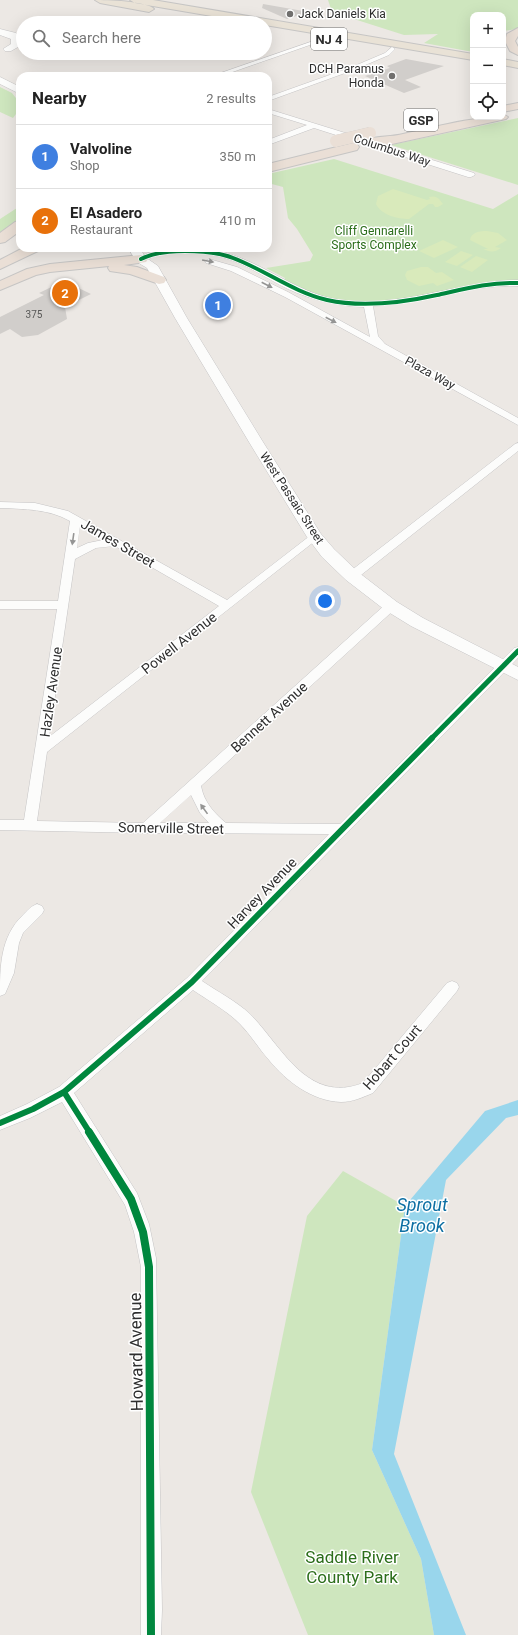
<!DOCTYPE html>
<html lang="en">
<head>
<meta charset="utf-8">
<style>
  body { margin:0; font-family:Roboto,sans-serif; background:#f6f6f6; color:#222 }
  .controls { position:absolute; right:12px; top:12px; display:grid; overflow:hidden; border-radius:8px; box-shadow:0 4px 16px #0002 }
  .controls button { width:36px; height:36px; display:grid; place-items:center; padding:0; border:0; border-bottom:1px solid #e0e0e0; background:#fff; color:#222; font:20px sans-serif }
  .you { position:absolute; left:325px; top:601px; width:14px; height:14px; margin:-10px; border:3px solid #fff; border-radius:50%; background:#1a73e8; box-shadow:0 0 0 6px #1a73e833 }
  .badge { display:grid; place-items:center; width:26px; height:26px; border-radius:50%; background:#7c3aed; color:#fff; font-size:13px; font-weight:700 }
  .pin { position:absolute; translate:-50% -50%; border:2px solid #fff; box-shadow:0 1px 4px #0006 }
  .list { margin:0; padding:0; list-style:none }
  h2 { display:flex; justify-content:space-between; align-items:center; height:52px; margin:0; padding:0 16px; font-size:17px }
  h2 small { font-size:13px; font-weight:400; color:#767676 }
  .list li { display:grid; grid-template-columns:26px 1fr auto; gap:12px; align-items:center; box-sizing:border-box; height:64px; padding:0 16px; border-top:1px solid #e0e0e0 }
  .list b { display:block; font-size:15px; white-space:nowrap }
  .list p { margin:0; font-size:13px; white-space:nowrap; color:#767676 }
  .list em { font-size:13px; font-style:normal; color:#767676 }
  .icon { flex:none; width:22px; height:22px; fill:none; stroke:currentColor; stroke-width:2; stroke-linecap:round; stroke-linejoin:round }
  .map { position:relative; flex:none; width:518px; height:1635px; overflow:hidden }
  .search { position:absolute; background:#fff; box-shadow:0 4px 16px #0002; left:16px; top:16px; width:256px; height:44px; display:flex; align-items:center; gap:10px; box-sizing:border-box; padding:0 14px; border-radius:22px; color:#767676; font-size:15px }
  .panel { position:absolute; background:#fff; box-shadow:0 4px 16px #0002; left:16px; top:72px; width:256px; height:180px; border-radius:12px }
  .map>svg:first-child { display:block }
  .green { fill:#cee6be }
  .pitch { fill:#d9eabb }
  .water { fill:#99d6ec }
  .building { fill:#d1cecb }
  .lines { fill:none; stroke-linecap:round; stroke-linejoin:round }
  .minor-casing { stroke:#c5c4c5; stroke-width:1 }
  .secondary-casing { stroke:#c5c4c5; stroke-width:1 }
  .trunk-casing { stroke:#c6c5c4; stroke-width:2 }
  .motorway-casing { stroke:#c6c5c4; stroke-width:2 }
  .minor { fill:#fcfcfb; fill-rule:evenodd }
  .secondary { fill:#fcfcfb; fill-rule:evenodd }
  .trunk { fill:#e9e2d6; fill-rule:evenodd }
  .motorway { fill:#eadfd6; fill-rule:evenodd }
  .motorway-bridge-casing { stroke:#c6c5c4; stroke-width:12; stroke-linecap:butt }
  .motorway-bridge { stroke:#eadfd6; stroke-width:12 }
  .cycleway-far3-casing { stroke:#fff; stroke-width:5.5 }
  .cycleway-far2-casing { stroke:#fff; stroke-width:7 }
  .cycleway-far1-casing { stroke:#fff; stroke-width:9 }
  .cycleway-casing { stroke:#fff; stroke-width:10 }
  .cycleway-far3 { stroke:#00873e; stroke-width:4 }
  .cycleway-far2 { stroke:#00873e; stroke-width:5 }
  .cycleway-far1 { stroke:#00873e; stroke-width:6 }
  .cycleway { stroke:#00873e; stroke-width:8 }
  .oneway { fill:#959594 }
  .poi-dot { fill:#706f6e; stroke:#fff; stroke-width:1.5 }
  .labels { text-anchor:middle; stroke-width:3; stroke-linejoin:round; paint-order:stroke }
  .far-number-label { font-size:10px; fill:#585857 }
  .far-poi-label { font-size:12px; fill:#2e2e2e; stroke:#fff; text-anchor:start }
  .far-street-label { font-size:12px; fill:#2e2e2e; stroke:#fff }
  .far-park-label { font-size:12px; fill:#2c6e1b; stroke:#fff }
  .shield { fill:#fff; stroke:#6d6d6d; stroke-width:1 }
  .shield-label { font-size:13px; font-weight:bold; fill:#2e2e2e }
  .street-label { font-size:14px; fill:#2e2e2e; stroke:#fff }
  .near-street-label { font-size:17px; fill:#2e2e2e; stroke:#fff }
  .near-park-label { font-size:17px; fill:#2c6e1b; stroke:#fff }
  .near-water-label { font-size:18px; font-style:italic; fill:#0d6fa3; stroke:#fff }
</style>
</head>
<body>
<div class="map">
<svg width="518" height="1635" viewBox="0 0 518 1635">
  <rect width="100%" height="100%" fill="#ece8e4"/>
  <path class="green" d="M 328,0 L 518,0 L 518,29 L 503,31 L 503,15 L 473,15 L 473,52 L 424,43 L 438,34 L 404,35 L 332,12 Z
    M 0,87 L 12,93 L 19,102 L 19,110 L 13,118 L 0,112 Z
    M 518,118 L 518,185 L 391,145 Z
    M 334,159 L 493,209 L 518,194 L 518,280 L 492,281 L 400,300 L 370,303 L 344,301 L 318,296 L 284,280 L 285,278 L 266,268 L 310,261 L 313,255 L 297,229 L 288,218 L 283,187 L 268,183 L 268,174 Z
    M 20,206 L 20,220 L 0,233 L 0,219 Z
    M 343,1171 L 405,1206 L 372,1450 L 421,1559 L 434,1635 L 308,1635 L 251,1492 L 307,1216 Z"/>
  <path class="pitch" d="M 393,189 L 427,200 L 430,199 L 429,197 C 436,195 439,198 443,204 L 438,207 L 435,207 L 433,204 L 429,204 L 409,219 C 398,219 381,215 376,204 L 378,196 Z
    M 487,231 L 498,233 L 507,240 L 495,247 L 501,248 C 494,253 490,252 483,249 L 488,249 L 470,240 C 471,232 480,231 487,231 Z
    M 443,240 L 458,247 L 434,258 L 419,251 Z
    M 461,251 L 473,255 L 457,266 L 445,262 Z
    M 476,256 L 488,260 L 472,272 L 460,267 Z
    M 421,267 L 428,267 L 436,273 L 442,272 L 454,280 L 437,286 L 433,283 L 419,286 L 407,280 L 405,275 L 407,271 Z"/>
  <path class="water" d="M 518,1100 L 518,1115 L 506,1118 L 446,1180 L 394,1454 L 466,1635 L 434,1635 L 421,1559 L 372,1450 L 405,1206 L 485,1111 Z"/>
  <path class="building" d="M 263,4 L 309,12 L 287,19 L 262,8 Z
    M 406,59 L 444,66 L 405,80 L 421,87 L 404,93 L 365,76 L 390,68 L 387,66 Z
    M 64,281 L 91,294 L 65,307 L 67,319 L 38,335 L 22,337 L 10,329 L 0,334 L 0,317 L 44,295 L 39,293 Z"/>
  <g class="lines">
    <defs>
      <path id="minor" d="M 322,38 L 327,39 L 221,76 L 212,76 Z
        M 392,47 L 395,49 L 389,55 L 356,69 L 268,101 L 268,97 L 352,67 L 385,53 Z
        M 268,109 L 474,173 L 475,175 L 471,177 L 468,177 L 314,128 L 268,145 L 268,140 L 307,125 L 268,113 Z
        M 166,249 C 189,247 214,248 235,256 C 272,269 302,295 341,300 C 373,304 406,299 437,292 C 464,287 490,280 518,280 L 518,286 C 469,284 422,304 373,306 L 378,336 L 385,344 L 518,418 L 518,425 L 285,297 L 231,271 L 206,263 L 205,261 L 209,259 L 237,267 L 288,292 L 370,337 L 364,307 C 337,306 312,300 288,289 C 266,278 245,263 222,257 C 202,252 178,251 158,255 C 152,257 147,260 141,261 L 137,259 L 148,253 Z
        M 518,443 L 518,451 L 356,579 L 348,579 L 347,576 L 348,573 L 515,444 Z
        M 0,502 L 35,503 L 68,511 L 227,600 L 311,535 L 315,534 L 320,537 L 47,752 L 37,821 L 143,823 L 387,603 L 395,603 L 397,606 L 395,609 L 201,786 C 204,802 214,813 226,823 L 340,824 L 514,648 L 518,647 L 518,658 L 202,981 C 218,992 236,1001 250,1014 C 281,1045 307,1105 363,1083 L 447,983 L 452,981 L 457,983 L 459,987 L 457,991 L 373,1093 C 363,1097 353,1102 341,1102 C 312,1101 286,1081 269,1060 C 259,1049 251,1035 240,1024 C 226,1010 209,1001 193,990 L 74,1093 L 137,1193 L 149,1224 L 156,1258 L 162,1610 L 161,1635 L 141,1635 L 141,1267 L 134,1232 L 125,1205 L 62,1102 L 30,1118 L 0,1130 L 0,1116 L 27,1104 L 59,1087 L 187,978 L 329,834 L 146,833 L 0,830 L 0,820 L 24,820 L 57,609 L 0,609 L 0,601 L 58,601 L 70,521 C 49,509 25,509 0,508 ZM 80,526 L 103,540 L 88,543 L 77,548 ZM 115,546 L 219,606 L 49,737 L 75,559 L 96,548 ZM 191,795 L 200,813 L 209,823 L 160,823 Z
        M 37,904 L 42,906 L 44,910 L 42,914 L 23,933 L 19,943 L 14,973 L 5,994 L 0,996 C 0,967 0,937 23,915 C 27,911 31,906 37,904 Z"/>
      <path id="secondary" d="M 0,29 L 16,33 L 21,38 L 18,47 L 11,51 L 5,51 L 3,49 L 11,44 L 11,39 L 0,35 Z
        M 0,77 L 20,87 L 20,94 L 0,84 Z
        M 128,248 L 140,248 L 145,257 L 158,266 L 187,318 L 263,442 L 321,534 L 334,549 L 358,572 L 397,602 L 423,618 L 518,667 L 518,680 L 411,626 L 385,610 L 346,580 L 322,557 L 307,537 L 249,442 L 175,318 L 147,268 L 137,262 Z"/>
      <path id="trunk" d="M 95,0 C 106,0 147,1 154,9 L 149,12 L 100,3 Z
        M 130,0 L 153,0 L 473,54 L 473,60 L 265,25 L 265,23 L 253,23 L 135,3 Z
        M 503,59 L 518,62 L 518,68 L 503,65 Z"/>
      <path id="motorway" d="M 518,28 L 518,36 L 515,41 L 518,47 L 518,55 L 510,51 L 505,41 L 507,34 Z
        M 518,103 L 518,109 L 503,112 L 503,106 Z
        M 503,114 L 508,117 L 506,119 L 392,144 L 371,146 L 367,145 L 365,142 L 367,139 C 379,136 391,137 403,134 C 436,127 470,117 503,117 Z
        M 353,143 L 357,144 L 359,147 L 357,150 L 268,172 L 268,164 Z
        M 20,221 L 20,231 L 5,242 L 0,243 L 0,233 L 15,222 Z
        M 23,248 L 40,248 L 38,251 L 0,269 L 0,260 Z
        M 141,255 L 146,256 L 148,259 L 146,262 L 124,265 L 137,267 L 164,277 L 166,280 L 164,283 L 159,284 L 130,274 L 110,271 L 108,268 L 109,266 L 50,272 L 36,275 L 0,290 L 0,281 L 27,269 L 50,264 Z"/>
    </defs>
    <use href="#minor" class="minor-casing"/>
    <use href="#secondary" class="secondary-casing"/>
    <use href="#trunk" class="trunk-casing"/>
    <use href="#motorway" class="motorway-casing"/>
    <use href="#minor" class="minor"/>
    <use href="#secondary" class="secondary"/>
    <use href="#trunk" class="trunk"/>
    <use href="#motorway" class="motorway"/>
    <defs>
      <path id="motorway-bridge" d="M 336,141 L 370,133"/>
    </defs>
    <use href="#motorway-bridge" class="motorway-bridge-casing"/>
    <use href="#motorway-bridge" class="motorway-bridge"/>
    <defs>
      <path id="cycleway-far3" d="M 141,259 C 155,252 170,251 185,251 C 201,251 218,252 233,258 C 265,270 293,292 327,300 C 363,308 401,303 437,295 C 464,289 490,282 518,283"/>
      <path id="cycleway-far2" d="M 431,739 L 518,651"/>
      <path id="cycleway-far1" d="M 64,1092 L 90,1133
        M 0,1123 L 33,1109 L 64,1092 L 192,982 L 432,738"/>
      <path id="cycleway" d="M 89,1132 L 131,1199 L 143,1232 L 149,1267 L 151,1635"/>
    </defs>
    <use href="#cycleway-far3" class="cycleway-far3-casing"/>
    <use href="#cycleway-far2" class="cycleway-far2-casing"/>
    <use href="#cycleway-far1" class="cycleway-far1-casing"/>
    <use href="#cycleway" class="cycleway-casing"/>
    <use href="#cycleway-far3" class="cycleway-far3"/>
    <use href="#cycleway-far2" class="cycleway-far2"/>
    <use href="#cycleway-far1" class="cycleway-far1"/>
    <use href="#cycleway" class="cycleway"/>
  </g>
  <defs><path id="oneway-solid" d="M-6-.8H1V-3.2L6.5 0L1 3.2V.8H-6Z"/></defs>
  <g class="oneway">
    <use href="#oneway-solid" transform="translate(208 261) rotate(10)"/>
    <use href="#oneway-solid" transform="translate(267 285) rotate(27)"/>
    <use href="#oneway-solid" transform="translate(331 320) rotate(27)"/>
    <use href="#oneway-solid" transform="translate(73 539) rotate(98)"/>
    <use href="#oneway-solid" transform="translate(204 809) rotate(-126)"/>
  </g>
  <g class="poi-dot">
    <circle cx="290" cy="14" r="4"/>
    <circle cx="392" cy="76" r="4"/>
  </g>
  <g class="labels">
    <g class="far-number-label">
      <text x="34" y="318">375</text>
    </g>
    <g class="far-poi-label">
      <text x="298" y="18">Jack Daniels Kia</text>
      <text x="384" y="73" text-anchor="end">DCH Paramus<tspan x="384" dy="14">Honda</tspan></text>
    </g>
    <g class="far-street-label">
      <text transform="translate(392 150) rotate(18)" y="4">Columbus Way</text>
      <text transform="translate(430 373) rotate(29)" y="4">Plaza Way</text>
      <text transform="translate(292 498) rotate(57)" y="4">West Passaic Street</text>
    </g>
    <g class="far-park-label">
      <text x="374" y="235">Cliff Gennarelli<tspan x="374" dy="14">Sports Complex</tspan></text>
    </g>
    <g class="shield">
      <rect x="311" y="28" width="36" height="22" rx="3"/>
      <rect x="404" y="109" width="34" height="22" rx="3"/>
    </g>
    <g class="shield-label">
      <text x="329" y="44">NJ 4</text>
      <text x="421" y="125">GSP</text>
    </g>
    <g class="street-label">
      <text transform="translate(118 543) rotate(30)" y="5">James Street</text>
      <text transform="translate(179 643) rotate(-38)" y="5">Powell Avenue</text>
      <text transform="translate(51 692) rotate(-82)" y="5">Hazley Avenue</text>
      <text transform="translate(269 717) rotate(-42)" y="5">Bennett Avenue</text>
      <text transform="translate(171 828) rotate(1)" y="5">Somerville Street</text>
      <text transform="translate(262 893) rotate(-46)" y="5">Harvey Avenue</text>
      <text transform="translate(392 1057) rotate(-49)" y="5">Hobart Court</text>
    </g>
    <g class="near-street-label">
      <text transform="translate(136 1352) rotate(-91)" y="6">Howard Avenue</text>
    </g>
    <g class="near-park-label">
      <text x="352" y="1563">Saddle River<tspan x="352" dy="20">County Park</tspan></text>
    </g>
    <g class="near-water-label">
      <text x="422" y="1211">Sprout<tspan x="422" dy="21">Brook</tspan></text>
    </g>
  </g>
</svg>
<div class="controls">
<button>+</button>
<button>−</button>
<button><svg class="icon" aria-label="locate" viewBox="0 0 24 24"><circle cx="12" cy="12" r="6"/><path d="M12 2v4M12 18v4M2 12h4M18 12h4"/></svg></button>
</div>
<div class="you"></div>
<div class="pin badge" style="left:218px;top:305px;background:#3f7fe0">1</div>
<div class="pin badge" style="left:65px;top:293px;background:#e8710a">2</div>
<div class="search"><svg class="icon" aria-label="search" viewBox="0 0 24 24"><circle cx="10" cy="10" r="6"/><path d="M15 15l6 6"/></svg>Search here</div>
<section class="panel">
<h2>Nearby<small>2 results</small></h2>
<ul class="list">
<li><span class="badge" style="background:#3f7fe0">1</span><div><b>Valvoline</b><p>Shop</p></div><em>350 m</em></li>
<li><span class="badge" style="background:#e8710a">2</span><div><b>El Asadero</b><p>Restaurant</p></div><em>410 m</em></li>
</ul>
</section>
</div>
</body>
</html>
